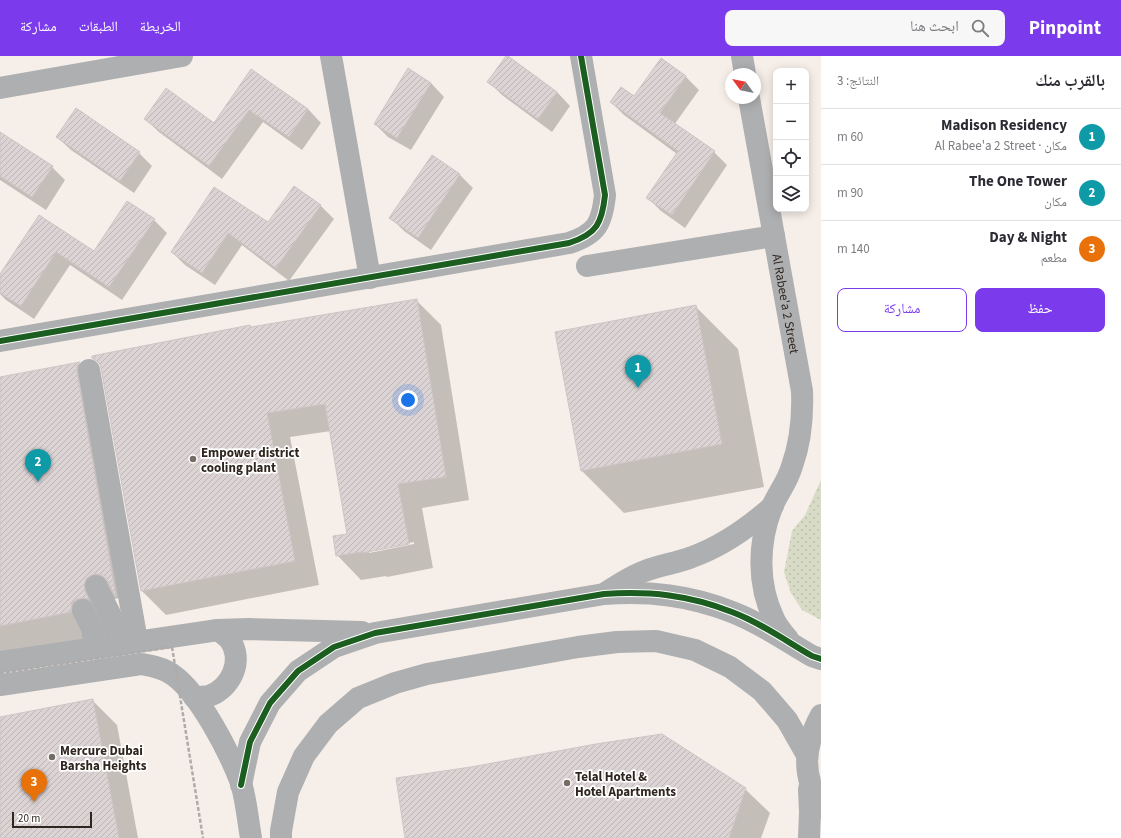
<!DOCTYPE html>
<html lang="ar">
<head>
<meta charset="utf-8">
<style>
  body { margin:0; font-family:"Source Sans 3","Noto Naskh Arabic",sans-serif; background:#f7f7f7; color:#2b2b33; direction:rtl }
  .controls { position:absolute; right:12px; top:12px; display:grid; overflow:hidden; border-radius:8px; box-shadow:0 2px 10px #0003 }
  .controls button { width:36px; height:36px; display:grid; place-items:center; padding:0; border:0; border-bottom:1px solid #e1e1e2; background:#fff; color:#2b2b33; font:20px sans-serif }
  .compass { position:absolute; left:725px; top:12px; width:36px; height:36px; border-radius:50%; background:#fff; box-shadow:0 2px 10px #0003; rotate:303deg }
  .scale { position:absolute; left:12px; bottom:10px; width:80px; box-sizing:border-box; padding-left:4px; border:2px solid #30261f; border-top:0; font-size:11px; line-height:14px; white-space:nowrap; color:#30261f; -webkit-text-stroke:3px #fff; paint-order:stroke }
  .you { position:absolute; left:408px; top:344px; width:14px; height:14px; margin:-10px; border:3px solid #fff; border-radius:50%; background:#1a73e8; box-shadow:0 0 0 6px #1a73e833 }
  .badge { display:grid; place-items:center; width:26px; height:26px; border-radius:50%; background:#7c3aed; color:#fff; font-size:13px; font-weight:700 }
  .pin { position:absolute; translate:-50% -33px; filter:drop-shadow(0 1px 2px #0008) }
  .pin::after { content:''; position:absolute; top:21px; width:14px; height:12px; background:inherit; clip-path:polygon(0 0,100% 0,50% 100%) }
  .list { margin:0; padding:0; list-style:none }
  h2 { display:flex; justify-content:space-between; align-items:center; height:52px; margin:0; padding:0 16px; font-size:17px }
  h2 small { font-size:13px; font-weight:400; color:#7c7c81 }
  .list li { display:grid; grid-template-columns:26px 1fr auto; gap:12px; align-items:center; box-sizing:border-box; height:56px; padding:0 16px; border-top:1px solid #e1e1e2 }
  .list b { display:block; font-size:15px; white-space:nowrap }
  .list p { margin:0; font-size:13px; white-space:nowrap; color:#7c7c81 }
  .list em { font-size:13px; font-style:normal; color:#7c7c81 }
  .actions { display:flex; gap:8px; padding:12px 16px }
  .actions a { flex:1; padding:9px 0; border:1px solid #7c3aed; border-radius:8px; text-align:center; font-size:14px; color:#7c3aed }
  .actions .main { background:#7c3aed; color:#fff }
  .icon { flex:none; width:22px; height:22px; fill:none; stroke:currentColor; stroke-width:2; stroke-linecap:round; stroke-linejoin:round }
  .map { position:relative; flex:none; width:821px; height:782px; overflow:hidden; direction:ltr }
  header { display:flex; align-items:center; gap:24px; box-sizing:border-box; height:56px; padding:0 20px; background:#7c3aed; color:#fff }
  header strong { font-size:19px }
  nav { display:flex; gap:22px; margin-inline-start:auto; font-size:14px }
  .search { width:280px; height:36px; background:#f7f7f7; display:flex; align-items:center; gap:10px; box-sizing:border-box; padding:0 14px; border-radius:8px; color:#7c7c81; font-size:15px }
  main { display:flex }
  aside { flex:1; background:#fff }
  .map>svg:first-child { display:block }
  .grass { fill:url(#grass-dots) }
  .shadow { fill:#0003; fill-rule:evenodd }
  .building { fill:url(#building-hatch); stroke:#cdc5c6 }
  .lines { fill:none; stroke-linecap:round; stroke-linejoin:round }
  .minor { stroke:#aeafb1; stroke-width:22 }
  .path-bridge { stroke:#adacab; stroke-width:2.5; stroke-dasharray:4 2; stroke-linecap:butt }
  .cycleway-casing { stroke:#fff; stroke-width:8 }
  .cycleway { stroke:#1b5e20; stroke-width:6 }
  .poi-dot { fill:#756c65; stroke:#fff; stroke-width:1.5 }
  .labels { text-anchor:middle; stroke-width:3.5; stroke-linejoin:round; paint-order:stroke }
  .street-label { font-size:13px; fill:#30261f; stroke:#fff }
  .poi-label { font-size:13px; font-weight:bold; fill:#30261f; stroke:#fff; text-anchor:start }
</style>
</head>
<body>
<header>
<strong>Pinpoint</strong>
<div class="search"><svg class="icon" aria-label="search" viewBox="0 0 24 24"><circle cx="10" cy="10" r="6"/><path d="M15 15l6 6"/></svg>ابحث هنا</div>
<nav><a>الخريطة</a><a>الطبقات</a><a>مشاركة</a></nav>
</header>
<main>
<aside>
<h2>بالقرب منك<small>النتائج: 3</small></h2>
<ul class="list">
<li><span class="badge" style="background:#0f9aa8">1</span><div><b>Madison Residency</b><p>مكان · Al Rabee'a 2 Street</p></div><em>60 m</em></li>
<li><span class="badge" style="background:#0f9aa8">2</span><div><b>The One Tower</b><p>مكان</p></div><em>90 m</em></li>
<li><span class="badge" style="background:#e8710a">3</span><div><b>Day &amp; Night</b><p>مطعم</p></div><em>140 m</em></li>
</ul>
<div class="actions"><a class="main">حفظ</a><a>مشاركة</a></div>
</aside>
<div class="map">
<svg width="821" height="782" viewBox="0 0 821 782">
  <defs>
    <pattern id="grass-dots" width="8" height="8" patternUnits="userSpaceOnUse"><rect width="8" height="8" fill="#d8dcc6"/><path d="M2 2h.1M6 6h.1" fill="none" stroke="#babdaa" stroke-width="1.8" stroke-linecap="round"/></pattern>
    <pattern id="building-hatch" width="6" height="6" patternUnits="userSpaceOnUse"><rect width="6" height="6" fill="#dcd3d4"/><path d="M-1 1l2-2M0 6l6-6M5 7l2-2" fill="none" stroke="#bdb5b6"/></pattern>
  </defs>
  <rect width="100%" height="100%" fill="#f6eee8"/>
  <path class="grass" d="M 821,424 L 821,564 L 802,554 L 791,537 L 784,516 L 792,475 L 805,459 Z"/>
  <path class="shadow" d="M 507,0 L 557,36 L 570,50 L 552,76 L 502,39 L 489,26 Z
    M 662,4 L 686,21 L 699,34 L 674,69 L 714,96 L 727,109 L 685,172 L 661,155 L 648,142 L 677,98 L 624,59 L 611,46 L 635,41 Z
    M 251,14 L 308,53 L 321,67 L 302,94 L 263,66 L 222,123 L 159,76 L 145,63 L 214,68 Z
    M 431,27 L 444,41 L 411,94 L 388,81 L 375,68 Z
    M 0,77 L 52,111 L 65,124 L 46,154 L 0,124 Z
    M 57,81 L 139,97 L 152,110 L 134,137 L 71,94 Z
    M 432,100 L 460,119 L 473,132 L 431,194 L 404,175 L 391,162 Z
    M 294,131 L 321,150 L 334,163 L 289,225 L 242,189 L 215,229 L 185,209 L 172,196 L 215,132 L 268,168 Z
    M 39,160 L 94,197 L 154,164 L 167,177 L 122,244 L 70,209 L 34,263 L 6,244 L 0,238 L 0,220 Z
    M 416,244 L 441,269 L 469,444 L 422,452 L 433,512 L 387,521 L 386,520 L 361,524 L 337,499 L 348,479 L 331,375 L 290,381 L 319,529 L 166,559 L 142,535 L 102,310 L 93,302 L 252,272 ZM 414,486 L 414,488 L 369,497 L 369,495 Z
    M 695,250 L 738,293 L 764,431 L 624,457 L 582,415 Z
    M 79,307 L 103,332 L 101,335 L 119,542 L 115,543 L 110,547 L 95,581 L 0,599 L 0,322 Z
    M 92,644 L 117,669 L 138,782 L 0,782 L 0,662 Z
    M 745,733 L 770,757 L 761,782 L 406,782 Z"/>
  <path class="building" d="M 506,0 L 508,0 L 557,36 L 538,63 L 487,26 Z
    M 661,2 L 686,20 L 660,57 L 715,95 L 672,159 L 646,142 L 678,95 L 610,46 L 621,31 L 634,40 Z
    M 408,12 L 431,27 L 397,82 L 374,68 Z
    M 251,13 L 308,53 L 289,81 L 249,54 L 209,110 L 144,63 L 166,32 L 214,67 Z
    M 76,52 L 140,96 L 120,125 L 56,81 Z
    M 0,76 L 53,110 L 32,141 L 0,120 Z
    M 432,99 L 460,118 L 418,182 L 389,162 Z
    M 294,130 L 321,149 L 276,212 L 228,177 L 202,217 L 171,196 L 214,131 L 268,166 Z
    M 127,145 L 155,163 L 109,231 L 56,196 L 21,250 L 0,237 L 0,218 L 39,159 L 94,195 Z
    M 417,243 L 446,421 L 398,428 L 409,488 L 362,497 L 362,496 L 336,500 L 333,480 L 347,478 L 325,348 L 267,357 L 295,505 L 141,535 L 101,312 L 99,306 L 92,302 L 92,300 L 250,269 L 251,271 Z
    M 696,249 L 722,388 L 581,415 L 555,276 Z
    M 80,306 L 77,310 L 77,316 L 116,540 L 115,540 L 107,524 L 103,520 L 97,518 L 91,519 L 86,523 L 84,529 L 85,535 L 89,543 L 83,542 L 77,543 L 72,547 L 71,553 L 71,556 L 0,570 L 0,321 Z
    M 93,643 L 119,782 L 0,782 L 0,661 Z
    M 662,678 L 746,732 L 729,782 L 405,782 L 396,722 L 471,711 L 596,688 Z"/>
  <g class="lines">
    <g class="minor">
      <path d="M 331,0 L 370,222"/>
      <path d="M 742,0 L 745,18"/>
      <path d="M 0,32 L 182,0"/>
      <path id="s1" d="M 749,42 L 802,335 C 803,361 801,385 792,410 C 788,425 778,437 772,451 C 758,487 757,528 774,563 C 777,570 783,577 788,583"/>
      <path d="M 587,210 L 774,180"/>
      <path d="M 0,285 L 569,187 C 597,178 602,167 605,139 L 581,0"/>
      <path d="M 89,314 L 137,585"/>
      <path d="M 96,530 L 110,558 L 118,588"/>
      <path d="M 607,536 C 619,528 631,520 645,515 C 660,509 677,507 692,501 C 723,490 748,472 773,450"/>
      <path d="M 83,554 L 92,572 L 95,592"/>
      <path d="M 0,606 L 218,574 L 249,573 L 362,576"/>
      <path d="M 0,629 L 141,608 C 152,610 164,612 173,619 C 199,637 230,697 241,727 C 246,743 248,765 251,782"/>
      <path d="M 194,641 C 199,641 205,641 209,640 C 231,632 244,605 230,584 C 227,581 222,577 218,574"/>
      <path d="M 821,659 C 803,692 802,719 821,751"/>
      <path d="M 241,729 L 250,686 L 270,647 L 298,615 L 334,591 L 375,577 L 604,538 C 650,535 689,539 732,556 C 761,567 786,585 812,600 L 821,603"/>
      <path d="M 809,733 L 810,756 L 809,782"/>
      <path d="M 281,782 L 281,775 L 288,736 L 304,700 L 328,668 L 358,642 L 395,627 L 427,618 L 578,591 L 617,586 L 656,585 L 695,594 L 730,611 L 762,635 L 787,664 L 807,699"/>
    </g>
    <path class="path-bridge" d="M 0,617 L 172,591 L 203,782"/>
    <defs>
      <path id="cycleway" d="M 0,285 L 569,187 C 597,178 602,167 605,139 L 581,0
        M 241,729 L 250,686 L 270,647 L 298,615 L 334,591 L 375,577 L 604,538 C 650,535 689,539 732,556 C 761,567 786,585 812,600 L 821,603"/>
    </defs>
    <use href="#cycleway" class="cycleway-casing"/>
    <use href="#cycleway" class="cycleway"/>
  </g>
  <g class="poi-dot">
    <circle cx="193" cy="403" r="4"/>
    <circle cx="52" cy="701" r="4"/>
    <circle cx="567" cy="727" r="4"/>
  </g>
  <g class="labels">
    <g class="street-label">
      <text dy="5" stroke="none"><textPath href="#s1" startOffset="209">Al Rabee'a 2 Street</textPath></text>
    </g>
    <g class="poi-label">
      <text x="201" y="401">Empower district<tspan x="201" dy="15">cooling plant</tspan></text>
      <text x="60" y="699">Mercure Dubai<tspan x="60" dy="15">Barsha Heights</tspan></text>
      <text x="575" y="725">Telal Hotel &amp;<tspan x="575" dy="15">Hotel Apartments</tspan></text>
    </g>
  </g>
</svg>
<div class="controls">
<button>+</button>
<button>−</button>
<button><svg class="icon" aria-label="locate" viewBox="0 0 24 24"><circle cx="12" cy="12" r="6"/><path d="M12 2v4M12 18v4M2 12h4M18 12h4"/></svg></button>
<button><svg class="icon" aria-label="layers" viewBox="0 0 24 24"><path d="M12 4l9 5-9 5-9-5zM3 14l9 5 9-5"/></svg></button>
</div>
<svg class="compass" viewBox="-18 -18 36 36"><path d="M0-13l5 13h-10z" fill="#e53935"/><path d="M0 13l5-13h-10z" fill="#7c7c81"/></svg>
<div class="scale">20 m</div>
<div class="you"></div>
<div class="pin badge" style="left:638px;top:332px;background:#0f9aa8">1</div>
<div class="pin badge" style="left:38px;top:426px;background:#0f9aa8">2</div>
<div class="pin badge" style="left:34px;top:746px;background:#e8710a">3</div>
</div>
</main>
</body>
</html>
